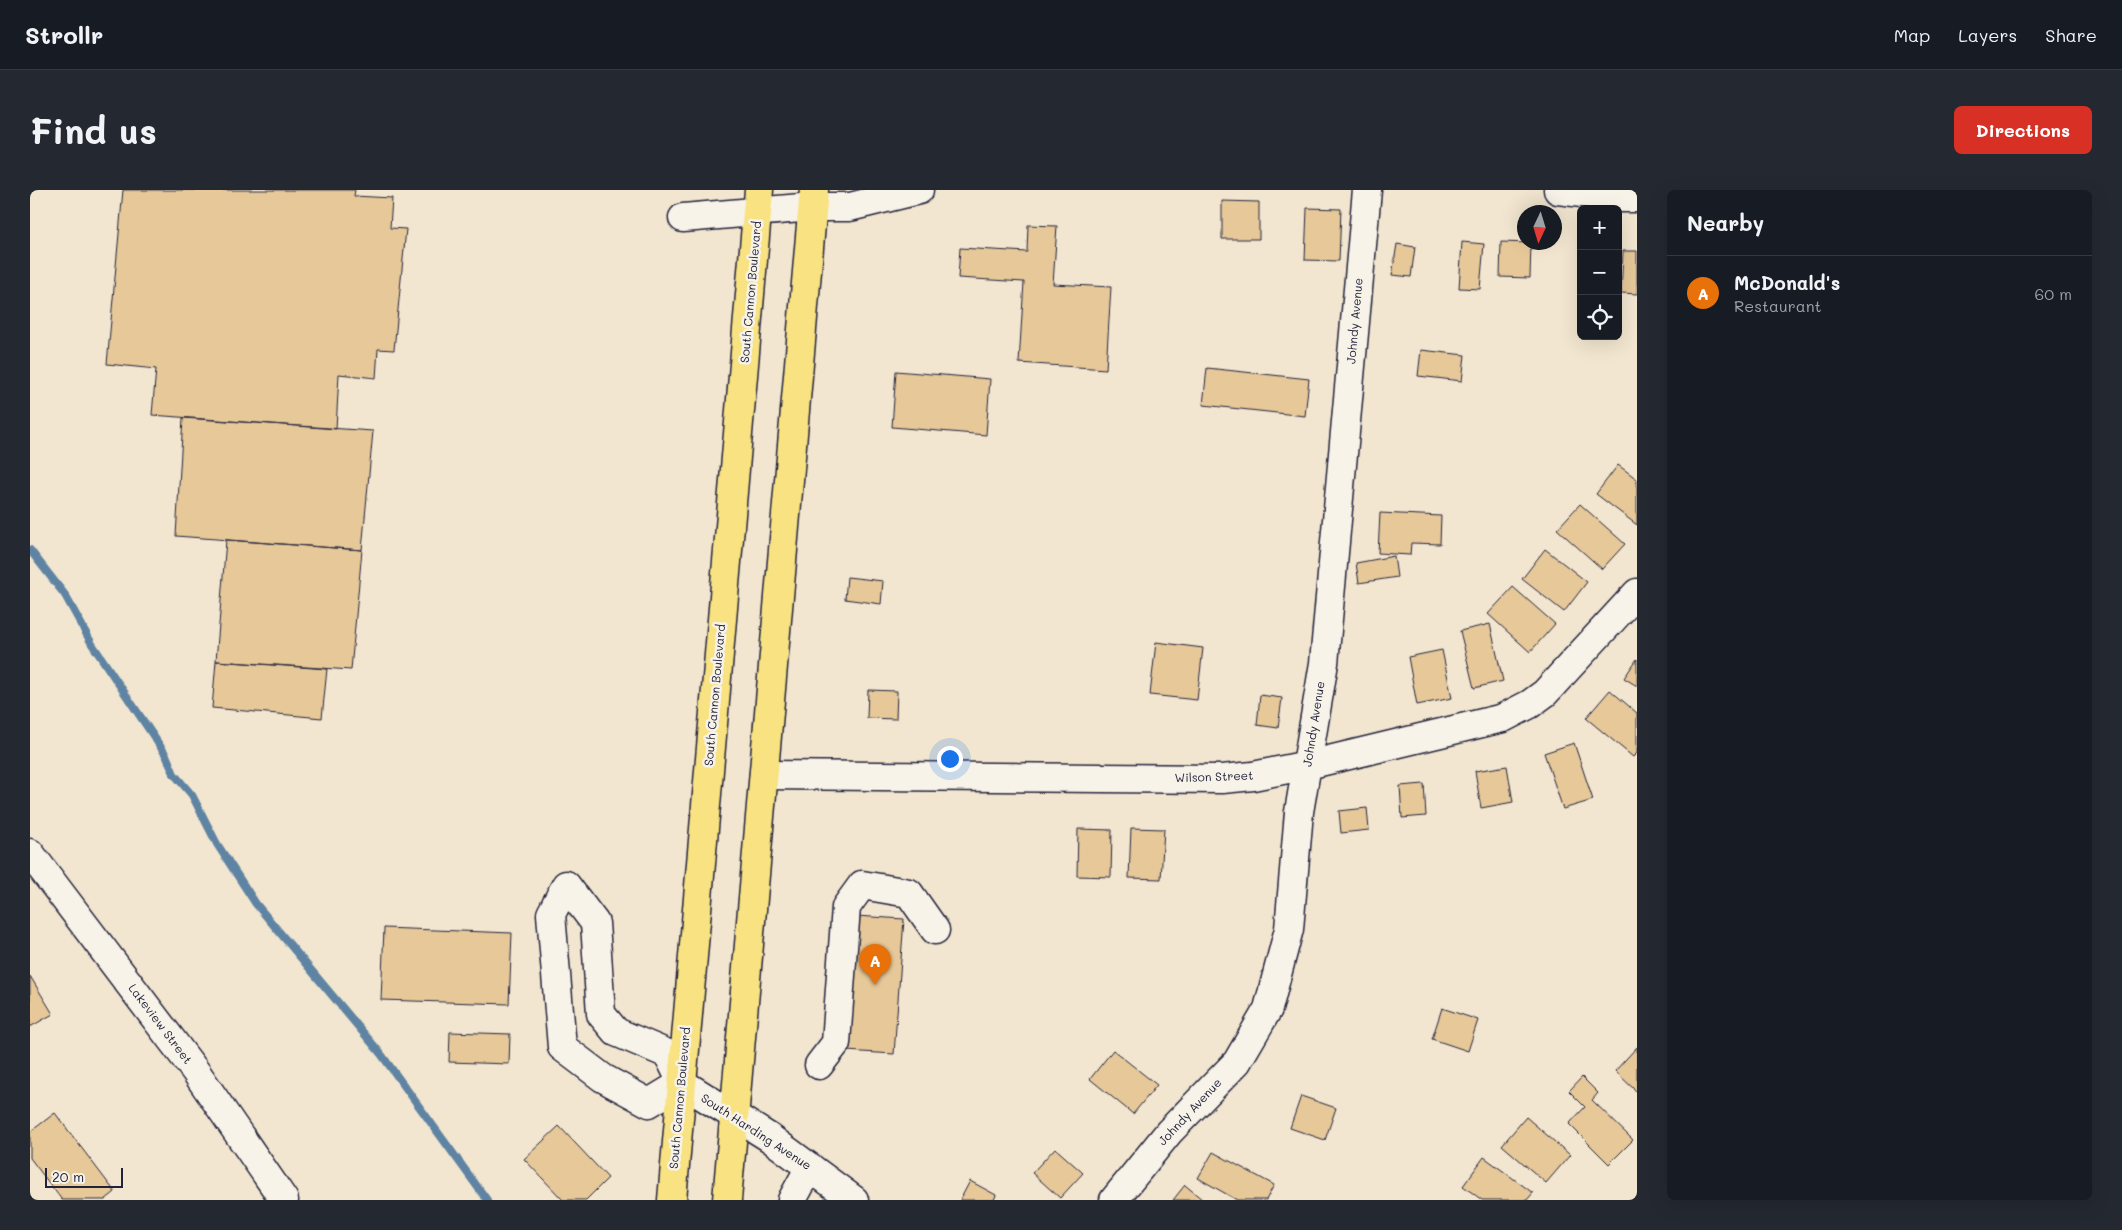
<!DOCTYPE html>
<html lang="en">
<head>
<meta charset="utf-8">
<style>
  body { margin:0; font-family:Mali,sans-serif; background:#242831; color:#f1f3f6 }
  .controls { position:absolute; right:15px; top:15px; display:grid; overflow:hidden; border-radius:8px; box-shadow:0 5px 20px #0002 }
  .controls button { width:45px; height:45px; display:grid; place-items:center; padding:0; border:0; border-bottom:1px solid #363941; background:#171b24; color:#f1f3f6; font:25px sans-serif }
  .compass { position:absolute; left:1487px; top:15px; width:45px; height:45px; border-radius:50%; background:#171b24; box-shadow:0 5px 20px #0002; rotate:184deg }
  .scale { position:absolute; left:15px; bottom:12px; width:78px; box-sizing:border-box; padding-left:5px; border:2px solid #22223b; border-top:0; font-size:14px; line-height:18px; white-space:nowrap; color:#22223b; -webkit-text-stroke:4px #f7f3e8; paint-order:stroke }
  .you { position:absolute; left:919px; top:568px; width:18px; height:18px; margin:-12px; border:4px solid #fff; border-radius:50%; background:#1a73e8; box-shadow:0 0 0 8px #1a73e833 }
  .badge { display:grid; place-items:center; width:32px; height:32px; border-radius:50%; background:#d93025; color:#fff; font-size:16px; font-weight:700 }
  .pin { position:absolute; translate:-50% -41px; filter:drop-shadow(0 1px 2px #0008) }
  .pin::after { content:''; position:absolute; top:26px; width:18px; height:15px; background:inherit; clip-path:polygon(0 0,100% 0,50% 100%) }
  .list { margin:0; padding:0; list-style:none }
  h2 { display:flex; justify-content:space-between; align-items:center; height:65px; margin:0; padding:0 20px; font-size:21px }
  h2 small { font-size:16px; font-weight:400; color:#9ea1a6 }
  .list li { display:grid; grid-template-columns:32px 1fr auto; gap:15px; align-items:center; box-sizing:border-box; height:75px; padding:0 20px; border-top:1px solid #363941 }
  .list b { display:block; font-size:19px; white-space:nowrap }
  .list p { margin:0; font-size:16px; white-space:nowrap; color:#9ea1a6 }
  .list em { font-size:16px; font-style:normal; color:#9ea1a6 }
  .icon { flex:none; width:28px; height:28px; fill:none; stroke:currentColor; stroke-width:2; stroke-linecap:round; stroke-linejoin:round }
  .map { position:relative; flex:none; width:1607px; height:1010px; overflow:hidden; border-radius:8px }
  header { display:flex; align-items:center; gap:30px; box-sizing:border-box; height:70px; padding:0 25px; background:#171b24; border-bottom:1px solid #363941 }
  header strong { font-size:24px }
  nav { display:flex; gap:28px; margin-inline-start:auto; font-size:18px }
  .intro { display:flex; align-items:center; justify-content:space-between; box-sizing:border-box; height:120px; padding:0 30px }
  h1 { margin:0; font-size:35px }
  .button { padding:12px 22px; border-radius:8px; background:#d93025; color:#fff; font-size:18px; font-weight:700 }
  main { display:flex; gap:30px; padding:0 30px }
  aside { flex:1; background:#171b24; border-radius:8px; box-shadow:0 5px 20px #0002 }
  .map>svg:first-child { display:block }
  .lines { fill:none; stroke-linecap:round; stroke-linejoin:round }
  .stream { stroke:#5f84a3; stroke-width:8 }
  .building { fill:#e6c899; stroke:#22223b }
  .minor-casing { stroke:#22223b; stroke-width:31 }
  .major-casing { stroke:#22223b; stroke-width:31 }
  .minor { stroke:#f7f3e8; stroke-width:28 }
  .major { stroke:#f8e281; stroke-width:28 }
  .labels { text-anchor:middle; stroke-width:5; stroke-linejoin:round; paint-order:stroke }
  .street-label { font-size:12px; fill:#22223b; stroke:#f7f3e8 }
</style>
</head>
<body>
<header>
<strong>Strollr</strong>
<nav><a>Map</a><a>Layers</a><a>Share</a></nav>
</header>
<div class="intro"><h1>Find us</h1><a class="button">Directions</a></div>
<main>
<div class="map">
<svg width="1607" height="1010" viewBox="0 0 1607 1010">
  <rect width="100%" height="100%" fill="#f2e6d0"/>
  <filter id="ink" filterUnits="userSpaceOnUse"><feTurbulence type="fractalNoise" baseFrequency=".02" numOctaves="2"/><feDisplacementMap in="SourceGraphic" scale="10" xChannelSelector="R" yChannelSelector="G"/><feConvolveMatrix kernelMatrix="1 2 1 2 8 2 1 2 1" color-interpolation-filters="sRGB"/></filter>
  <g filter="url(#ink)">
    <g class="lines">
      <path class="stream" d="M 0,360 L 35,405 L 62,454 L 136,565 L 144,584 L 162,605 L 187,654 L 226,714 L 351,864 L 457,1010"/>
    </g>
    <path class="building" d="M 93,0 L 325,0 L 324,6 L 362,8 L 360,38 L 376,39 L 364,160 L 348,159 L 346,188 L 309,184 L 306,239 L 122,225 L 126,179 L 77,174 Z
      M 1192,11 L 1229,12 L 1229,49 L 1192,49 Z
      M 1277,18 L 1311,19 L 1309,71 L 1275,70 Z
      M 998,35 L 1027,36 L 1023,94 L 1081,97 L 1076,179 L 989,173 L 994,92 L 928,88 L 930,58 L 997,62 Z
      M 1432,52 L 1454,54 L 1450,99 L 1429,98 Z
      M 1471,52 L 1501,53 L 1500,88 L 1470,87 Z
      M 1367,54 L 1385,57 L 1381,87 L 1362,85 Z
      M 1593,61 L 1607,61 L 1607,104 L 1591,103 Z
      M 1391,160 L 1435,165 L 1432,191 L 1388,186 Z
      M 1177,178 L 1279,189 L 1275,226 L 1173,215 Z
      M 866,181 L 960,189 L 956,245 L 862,237 Z
      M 153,228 L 343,241 L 332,360 L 146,346 Z
      M 1588,275 L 1607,289 L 1607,335 L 1566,304 Z
      M 1550,314 L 1595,354 L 1572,379 L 1527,339 Z
      M 1350,323 L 1411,326 L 1410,354 L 1381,353 L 1380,365 L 1348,363 Z
      M 196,350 L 332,360 L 321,480 L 186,471 Z
      M 1515,359 L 1557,392 L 1534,422 L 1492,389 Z
      M 1364,366 L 1367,387 L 1329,393 L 1326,373 Z
      M 817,387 L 853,391 L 851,414 L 815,409 Z
      M 1483,397 L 1525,434 L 1500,462 L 1458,424 Z
      M 1460,434 L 1473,491 L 1444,498 L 1430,441 Z
      M 1126,452 L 1173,458 L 1167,510 L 1120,505 Z
      M 1412,460 L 1422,508 L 1387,515 L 1378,467 Z
      M 1607,469 L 1607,496 L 1594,488 Z
      M 186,471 L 297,479 L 292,528 L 182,518 Z
      M 838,500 L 867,501 L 866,529 L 837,528 Z
      M 1580,500 L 1607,523 L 1607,563 L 1603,567 L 1556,528 Z
      M 1230,505 L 1252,508 L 1248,538 L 1227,535 Z
      M 1544,553 L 1563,610 L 1533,619 L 1514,563 Z
      M 1477,576 L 1483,612 L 1451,618 L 1445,581 Z
      M 1394,594 L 1396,626 L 1372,628 L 1370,596 Z
      M 1337,618 L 1339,640 L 1311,643 L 1309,621 Z
      M 1101,638 L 1134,639 L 1131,689 L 1099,688 Z
      M 1048,639 L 1082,640 L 1081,687 L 1047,686 Z
      M 826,726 L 874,729 L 864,864 L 816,861 Z
      M 354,738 L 482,743 L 479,814 L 351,810 Z
      M 0,786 L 23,824 L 0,837 Z
      M 1412,818 L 1448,830 L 1438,861 L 1402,849 Z
      M 420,842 L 480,844 L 479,874 L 419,872 Z
      M 1607,857 L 1607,902 L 1585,881 Z
      M 1083,860 L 1127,895 L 1103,924 L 1060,889 Z
      M 1552,887 L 1568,903 L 1562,910 L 1603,950 L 1579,974 L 1539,934 L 1555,917 L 1539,901 Z
      M 1271,906 L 1306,918 L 1295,950 L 1260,938 Z
      M 25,923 L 85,1002 L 75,1010 L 32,1010 L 0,968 L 0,942 Z
      M 1496,927 L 1540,965 L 1516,993 L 1472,955 Z
      M 529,936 L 578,988 L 556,1010 L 533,1010 L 494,969 Z
      M 1025,958 L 1053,983 L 1030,1008 L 1002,983 Z
      M 1183,962 L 1244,995 L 1236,1010 L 1207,1010 L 1168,988 Z
      M 1454,967 L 1503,1003 L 1497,1010 L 1452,1010 L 1433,996 Z
      M 940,991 L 966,1005 L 964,1010 L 930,1010 Z
      M 1155,995 L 1173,1010 L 1143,1010 Z"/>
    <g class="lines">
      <defs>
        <path id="minor" d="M 1528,0 L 1592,8 L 1607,8
          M 653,28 L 783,17 L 820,17 L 889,0
          M 734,585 L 1192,589 L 1223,586 L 1278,575 L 1473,528 L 1500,514 L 1515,503 L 1607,403
          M 0,663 L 166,882 L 254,1010
          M 536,695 L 565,733 L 571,824 L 586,842 L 638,864 L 652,893 L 619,913 L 573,888 L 532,857 L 521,724 Z
          M 789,875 L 806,853 L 816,717 L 832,695 L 879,703 L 905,740
          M 652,893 L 740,948 L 824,1010
          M 762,1010 L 780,977
          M 1084,1010 L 1139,942 L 1207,872 L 1238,819 L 1259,739 L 1269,622 L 1294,473 L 1337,0"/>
        <path id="major" d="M 642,1010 L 729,0
          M 697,1010 L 784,0"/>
      </defs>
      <use href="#minor" class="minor-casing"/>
      <use href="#major" class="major-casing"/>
      <use href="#minor" class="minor"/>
      <use href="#major" class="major"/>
    </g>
  </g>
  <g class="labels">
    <g class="street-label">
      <text transform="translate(721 102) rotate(-85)" y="4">South Cannon Boulevard</text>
      <text transform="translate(1325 131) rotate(-85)" y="4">Johndy Avenue</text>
      <text transform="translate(685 505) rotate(-85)" y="4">South Cannon Boulevard</text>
      <text transform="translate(1284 534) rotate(-81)" y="4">Johndy Avenue</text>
      <text transform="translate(1184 587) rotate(-2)" y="4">Wilson Street</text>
      <text transform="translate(130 834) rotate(53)" y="4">Lakeview Street</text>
      <text transform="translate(650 908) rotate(-85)" y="4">South Cannon Boulevard</text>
      <text transform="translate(1160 922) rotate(-47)" y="4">Johndy Avenue</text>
      <text transform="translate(726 942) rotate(33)" y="4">South Harding Avenue</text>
    </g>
  </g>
</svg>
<div class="controls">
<button>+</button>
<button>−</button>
<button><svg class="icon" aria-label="locate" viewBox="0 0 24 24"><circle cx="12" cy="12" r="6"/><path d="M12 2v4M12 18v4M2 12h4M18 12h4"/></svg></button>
</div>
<svg class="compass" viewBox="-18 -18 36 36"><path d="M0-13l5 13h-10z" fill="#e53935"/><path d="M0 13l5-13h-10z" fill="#9ea1a6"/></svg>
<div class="scale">20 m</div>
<div class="you"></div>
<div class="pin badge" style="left:845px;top:795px;background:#e8710a">A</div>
</div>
<aside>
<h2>Nearby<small></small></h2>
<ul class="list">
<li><span class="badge" style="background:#e8710a">A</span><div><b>McDonald's</b><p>Restaurant</p></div><em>60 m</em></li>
</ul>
</aside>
</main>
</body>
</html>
